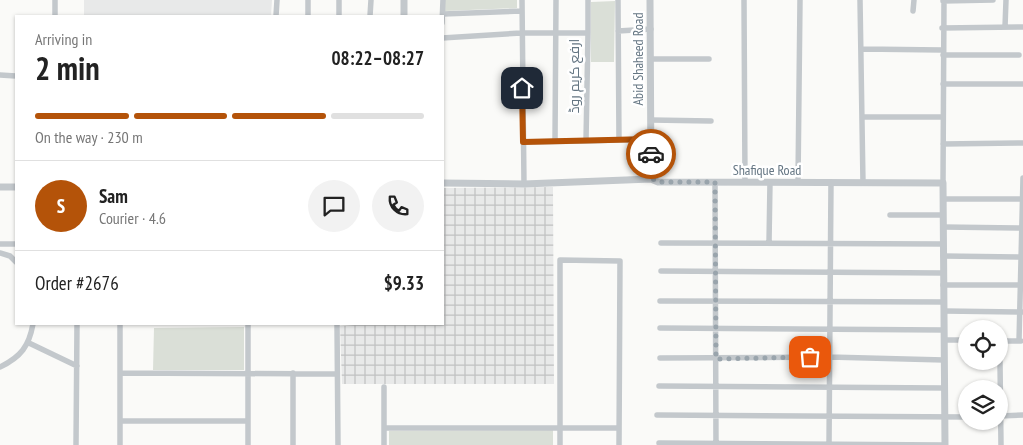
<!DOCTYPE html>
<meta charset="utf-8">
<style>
body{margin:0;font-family:"PT Sans Narrow",Cairo,sans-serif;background:#f2f2f2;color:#222;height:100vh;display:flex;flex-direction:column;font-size:19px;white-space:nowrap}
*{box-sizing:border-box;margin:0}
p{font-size:16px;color:#767676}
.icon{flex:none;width:28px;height:28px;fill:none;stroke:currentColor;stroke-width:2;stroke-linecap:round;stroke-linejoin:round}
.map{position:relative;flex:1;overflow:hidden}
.panel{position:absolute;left:15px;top:15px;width:429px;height:310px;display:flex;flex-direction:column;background:#fff;border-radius:0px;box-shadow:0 1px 4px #0004}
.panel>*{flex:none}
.controls{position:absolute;left:958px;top:320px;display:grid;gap:10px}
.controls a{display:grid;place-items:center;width:50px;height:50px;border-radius:50%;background:#fff;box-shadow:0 1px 4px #0004;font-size:25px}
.pin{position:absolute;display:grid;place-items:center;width:42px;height:42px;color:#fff;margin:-21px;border-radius:10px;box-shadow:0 2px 8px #0006}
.courier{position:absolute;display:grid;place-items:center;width:50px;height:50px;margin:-25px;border:4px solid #b45309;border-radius:50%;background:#fff;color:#222;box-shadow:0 1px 6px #0007}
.summary em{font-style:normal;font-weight:800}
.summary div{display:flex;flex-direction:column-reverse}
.summary{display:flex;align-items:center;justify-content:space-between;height:85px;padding:0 20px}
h1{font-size:32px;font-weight:800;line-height:38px}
.bar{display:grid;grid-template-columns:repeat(4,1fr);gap:8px 5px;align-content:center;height:60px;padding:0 20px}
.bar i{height:6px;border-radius:4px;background:#e0e0e0}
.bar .on{background:#b45309}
.bar p{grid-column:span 4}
.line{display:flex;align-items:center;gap:12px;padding:0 20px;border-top:1px solid #e0e0e0}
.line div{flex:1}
.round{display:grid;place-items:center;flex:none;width:52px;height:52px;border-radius:26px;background:#f2f2f2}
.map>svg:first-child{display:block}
.built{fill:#e8e9e9}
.industrial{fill:url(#industrial-grid)}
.park{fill:#dadfd7}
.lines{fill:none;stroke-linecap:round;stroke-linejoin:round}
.minor{stroke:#c3c8cc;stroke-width:5.5}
.tertiary{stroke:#c3c8cc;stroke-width:7}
.done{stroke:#99a4ac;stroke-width:5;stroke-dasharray:0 9}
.route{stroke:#b45309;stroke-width:6}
.labels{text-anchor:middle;stroke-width:5;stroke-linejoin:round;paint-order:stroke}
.street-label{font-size:14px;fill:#657683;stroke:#fff}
</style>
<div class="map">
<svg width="1023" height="445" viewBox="0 0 1023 445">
<defs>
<pattern id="industrial-grid" width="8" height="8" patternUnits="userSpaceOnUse" patternTransform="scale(1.25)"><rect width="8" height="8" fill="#e8e9e9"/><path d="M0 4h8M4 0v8" fill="none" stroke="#c0c1c2"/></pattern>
</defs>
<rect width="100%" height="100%" fill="#fafaf8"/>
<path class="built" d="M84,0h188l-1,16h-187z"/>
<path class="industrial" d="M553,187l1,197h-212l-2,-58 28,-2h74l1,-136z"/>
<path class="park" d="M445,0h72v8l-72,3z
M615,1l-1,61h-23v-60z
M244,327v43h-91l1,-42z
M553,430v15h-164v-14z"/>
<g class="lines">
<path class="minor" d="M522,0l2,184
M618,0l1,140
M744,0l1,182
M860,0l3,183
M943,1l50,-1
M913,11l1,-11
M443,14l78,-3
M55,16v-16
M276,16l1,-16
M308,16v-16
M339,16v-16
M370,16l1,-16
M442,23l1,-23
M1005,27l1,-27
M942,28l81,-1
M618,31l33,-2
M588,33v-33
M442,38l79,-5h67l-2,108 -63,1
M861,49l81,1
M943,55h76
M651,59h58
M0,75l16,1
M943,84h80
M862,117h80
M651,120l60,1
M555,141l1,-141
M586,141l65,-2
M943,144l80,-1
M715,182l1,263
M798,182l2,-182
M943,183l1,-183
M943,199h80
M890,215h53
M943,227l80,1
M661,243l282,1
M769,243l1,-61
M0,244h16
M0,253l10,3 6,6
M943,256l80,1
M661,271l282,2
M943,285h80
M660,301l284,1
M944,311l79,1
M120,324v121
M337,324l1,121
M660,328l284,2
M944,340h22
M999,341h22
M1019,341l4,-163
M29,343l48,23
M660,358l169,-1 115,3
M1000,362l1,83
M0,367c21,-10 29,-21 33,-43
M120,373l216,1
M659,386l285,2
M657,415l309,2
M999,416l24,-1
M120,421h128
M384,428h235
M659,443l286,2
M76,445l1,-121
M248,445v-121
M293,445v-72
M384,445v-58
M560,445v-185l60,1 -1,184
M829,445l2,-263"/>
<path class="tertiary" d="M650,0l1,179
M404,16v-16
M442,183l82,1 127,-5 7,3 285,1 2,262
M0,187h16"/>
</g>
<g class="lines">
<path class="done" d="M651,154v24l7,4h57l1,177 94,-2"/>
<path class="route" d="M522,88l1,54 128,-3v15"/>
</g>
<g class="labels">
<g class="street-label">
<text transform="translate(638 59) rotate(-90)" y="5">Abid Shaheed Road</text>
<text transform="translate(574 76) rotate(-90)" y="5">ارفع کریم روڈ</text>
<text x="767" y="175">Shafique Road</text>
</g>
</g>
</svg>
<div class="controls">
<a><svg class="icon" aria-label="locate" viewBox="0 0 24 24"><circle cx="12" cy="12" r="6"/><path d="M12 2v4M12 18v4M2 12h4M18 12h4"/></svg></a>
<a><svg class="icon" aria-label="layers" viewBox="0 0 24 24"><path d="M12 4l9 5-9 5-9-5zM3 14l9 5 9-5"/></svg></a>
</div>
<div class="pin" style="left:810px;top:357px;background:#ea580c"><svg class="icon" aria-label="bag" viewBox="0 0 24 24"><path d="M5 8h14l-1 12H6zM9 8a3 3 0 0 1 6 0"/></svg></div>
<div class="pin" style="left:522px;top:88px;background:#1f2937"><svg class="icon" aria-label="home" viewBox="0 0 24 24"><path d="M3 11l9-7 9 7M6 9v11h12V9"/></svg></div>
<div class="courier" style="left:651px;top:154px"><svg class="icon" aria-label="car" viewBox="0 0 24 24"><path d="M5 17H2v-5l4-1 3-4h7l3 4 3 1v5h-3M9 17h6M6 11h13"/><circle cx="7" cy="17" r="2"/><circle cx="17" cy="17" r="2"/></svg></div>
<section class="panel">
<div class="summary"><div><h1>2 min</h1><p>Arriving in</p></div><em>08:22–08:27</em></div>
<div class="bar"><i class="on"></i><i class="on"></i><i class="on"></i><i></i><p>On the way · 230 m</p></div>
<div class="line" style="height:90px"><b class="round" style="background:#b45309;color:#fff">S</b><div><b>Sam</b><p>Courier · 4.6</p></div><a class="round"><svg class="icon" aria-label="chat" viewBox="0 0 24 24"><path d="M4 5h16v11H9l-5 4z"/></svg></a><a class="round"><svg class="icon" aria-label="phone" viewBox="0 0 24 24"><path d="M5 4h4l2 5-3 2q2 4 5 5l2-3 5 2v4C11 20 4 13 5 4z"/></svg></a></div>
<div class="line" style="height:65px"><div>Order #2676</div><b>$9.33</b></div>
</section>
</div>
